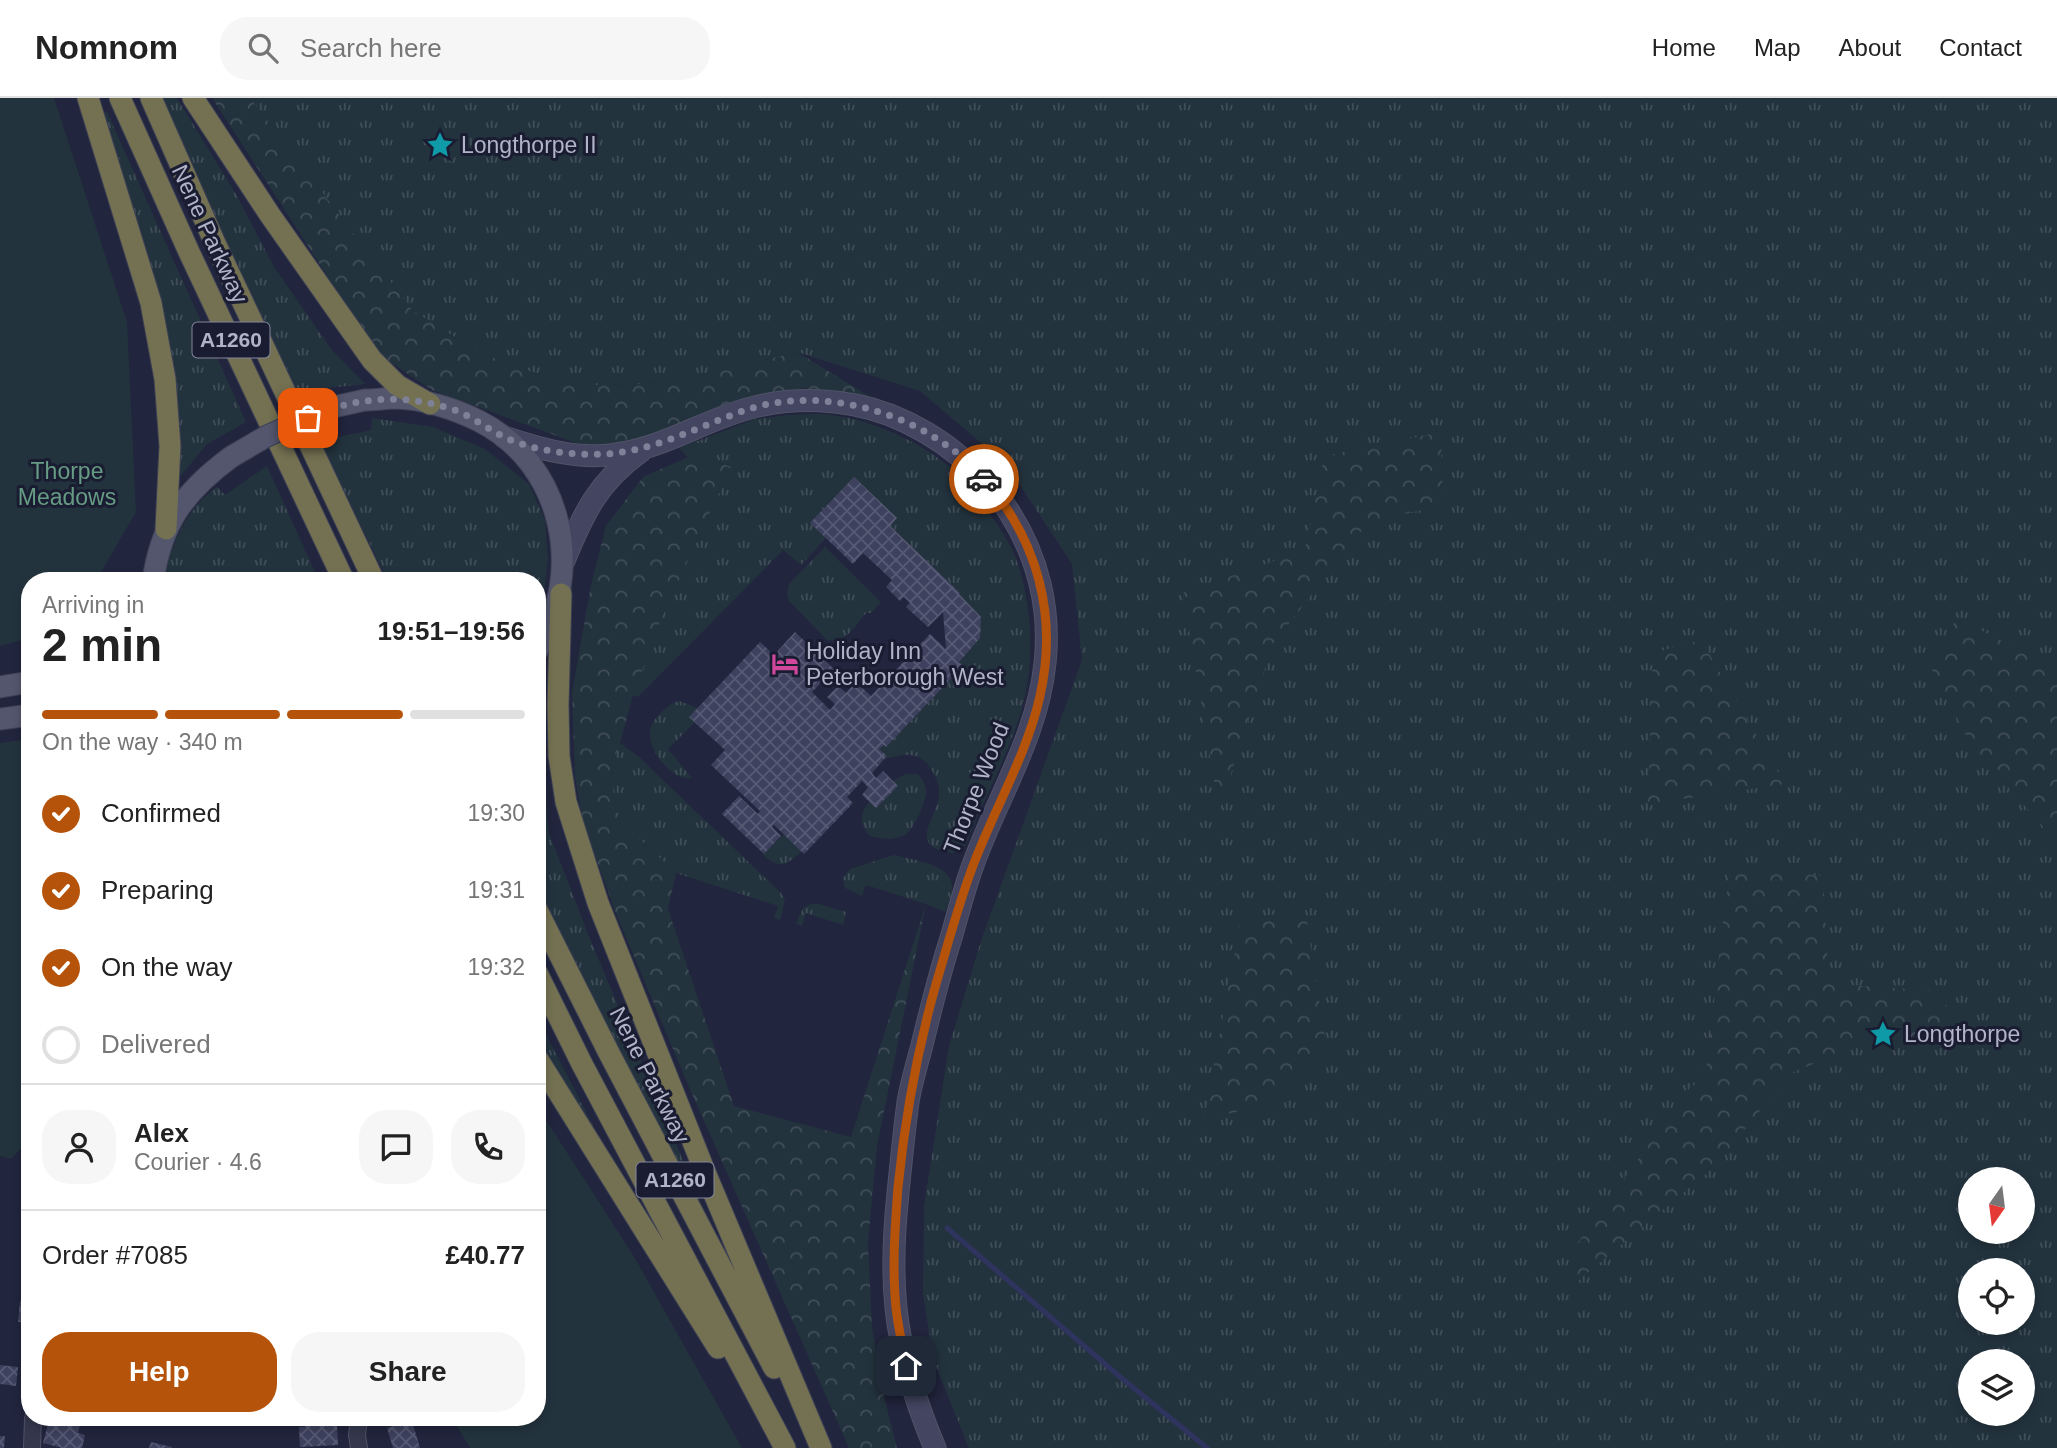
<!DOCTYPE html>
<meta charset="utf-8">
<style>
body{margin:0;font-family:Helvetica,sans-serif;background:#f6f6f6;color:#222;height:100vh;display:flex;flex-direction:column;font-size:26px;white-space:nowrap}
*{box-sizing:border-box;margin:0}
p{font-size:23px;color:#767676}
.icon{flex:none;width:38px;height:38px;fill:none;stroke:currentColor;stroke-width:2;stroke-linecap:round;stroke-linejoin:round}
.map{position:relative;flex:1;overflow:hidden}
.details{position:absolute;left:21px;top:474px;width:525px;height:854px;display:flex;flex-direction:column;background:#fff;border-radius:28px;box-shadow:0 4px 10px #0003}
.details>*{flex:none}
.needle{width:46px;rotate:194deg}
.tools{position:absolute;left:1958px;top:1069px;display:grid;gap:14px}
.tools a{display:grid;place-items:center;width:77px;height:77px;border-radius:50%;background:#fff;box-shadow:0 4px 10px #0003;font-size:35px}
.pin{position:absolute;display:grid;place-items:center;width:60px;height:60px;color:#fff;margin:-30px;border-radius:14px;box-shadow:0 4px 10px #0006}
.courier{position:absolute;display:grid;place-items:center;width:70px;height:70px;margin:-35px;border:5px solid #b45309;border-radius:50%;background:#fff;color:#222;box-shadow:0 2px 9px #0007}
.head em{font-style:normal;font-weight:700}
.head div{display:flex;flex-direction:column-reverse}
.head{display:flex;align-items:center;justify-content:space-between;height:119px;padding:0 21px}
h1{font-size:46px;font-weight:700;line-height:52px}
.bar{display:grid;grid-template-columns:repeat(4,1fr);gap:10px 7px;align-content:center;height:84px;padding:0 21px}
.bar i{height:9px;border-radius:5px;background:#e0e0e0}
.bar .on{background:#b45309}
.bar p{grid-column:span 4}
.line{display:flex;align-items:center;gap:18px;padding:0 21px;border-top:2px solid #e0e0e0}
.line div{flex:1}
.round{display:grid;place-items:center;flex:none;width:74px;height:74px;border-radius:28px;background:#f6f6f6}
ol{padding:0 21px;list-style:none}
li{display:flex;align-items:center;gap:21px;height:77px}
li p{margin-inline-start:auto}
li .icon{padding:7px;border-radius:50%;background:#b45309;color:#fff;stroke-width:4}
li:last-child{color:#767676}
li i{width:38px;height:38px;border:4px solid #e0e0e0;border-radius:50%}
.button{display:flex;gap:14px;margin-top:auto;padding:14px 21px}
.button a{flex:1;height:80px;border-radius:28px;background:#b45309;color:#fff;font-size:28px;font-weight:700;line-height:80px;text-align:center}
.button a+a{background:#f6f6f6;color:#222}
header{display:flex;align-items:center;gap:42px;box-sizing:border-box;height:98px;padding:0 35px;background:#fff;border-bottom:2px solid #e0e0e0}
header strong{font-size:33px}
nav{display:flex;gap:38px;margin-inline-start:auto;font-size:24px}
.search{width:490px;height:63px;background:#f6f6f6;display:flex;align-items:center;gap:18px;box-sizing:border-box;padding:0 24px;border-radius:28px;color:#767676;font-size:26px}
.map>svg:first-child{display:block}
.grass{fill:url(#grass-tufts);fill-rule:evenodd}
.forest{fill:url(#forest-crowns)}
.green{fill:#23333e}
.lines{fill:none;stroke-linecap:round;stroke-linejoin:round}
.stream{stroke:#2f345f;stroke-width:5}
.building{fill:url(#building-cross-hatch)}
.street-casing{stroke:#505368;stroke-width:18}
.secondary-casing{stroke:#505368;stroke-width:23}
.primary-casing{stroke:#3e4156;stroke-width:23}
.highway-casing{stroke:#3d4055;stroke-width:23}
.street{stroke:#35384d;stroke-width:16}
.secondary{stroke:#434561;stroke-width:21}
.primary{stroke:#53566d;stroke-width:21}
.highway{stroke:#747152;stroke-width:21}
.primary-bridge-casing{stroke:#3e4156;stroke-width:23;stroke-linecap:butt}
.primary-bridge{stroke:#53566d;stroke-width:21}
.done{stroke:#7f8198;stroke-width:7;stroke-dasharray:0 12.6}
.route{stroke:#b45309;stroke-width:9}
.labels{text-anchor:middle;stroke-width:6;stroke-linejoin:round;paint-order:stroke}
.shield{fill:#1a1d32;stroke:#84869c;stroke-width:2}
.shield-label{font-size:21px;font-weight:bold;fill:#b1b3c9}
.poi-label{font-size:23px;fill:#b1b3c9;stroke:#1a1d32;text-anchor:start}
.street-label{font-size:23px;fill:#b1b3c9;stroke:#1a1d32}
.park-label{font-size:23px;fill:#669c83;stroke:#1a1d32}
</style>
<header>
<strong>Nomnom</strong>
<div class="search"><svg class="icon" aria-label="search" viewBox="0 0 24 24"><circle cx="10" cy="10" r="6"/><path d="M15 15l6 6"/></svg>Search here</div>
<nav><a>Home</a><a>Map</a><a>About</a><a>Contact</a></nav>
</header>
<div class="map">
<svg width="2057" height="1350" viewBox="0 0 2057 1350">
<defs>
<pattern id="grass-tufts" width="24" height="20" patternUnits="userSpaceOnUse" patternTransform="scale(1.75)"><rect width="24" height="20" fill="#23333e"/><path d="M3 7l-1-3M5 7V3M7 7l1-3M15 17l-1-3M17 17v-4M19 17l1-3" fill="none" stroke="#414e59"/></pattern>
<pattern id="forest-crowns" width="20" height="18" patternUnits="userSpaceOnUse" patternTransform="scale(1.75)"><rect width="20" height="18" fill="#23333e"/><path d="M2 6a3 3 0 1 1 6 0M12 15a3 3 0 1 1 6 0" fill="none" stroke="#414e59"/></pattern>
<pattern id="building-cross-hatch" width="8" height="8" patternUnits="userSpaceOnUse" patternTransform="scale(1.75)"><rect width="8" height="8" fill="#3d415e"/><path d="M0 0l8 8M0 8l8-8" fill="none" stroke="#575a74"/></pattern>
</defs>
<rect width="100%" height="100%" fill="#21253d"/>
<path class="grass" d="M159,0h18l60,98 37,71 58,83 33,34 -37,4 -27,12z
M250,0h1807v1350h-1088l-36,-89 -10,-66 1,-87 25,-160 32,-105 101,-281 -10,-96 -66,-100 -86,-73 -123,-39 -123,31 -104,3 -90,-33 -68,-43zM1970,1082h53v52h-53zM1970,1172h53v53h-53zM1970,1264h53v52h-53z
M107,14l139,310 -39,22 -29,35 -6,-111 -74,-252z
M788,317c14,0 29,-2 43,0 44,5 101,32 132,64 9,9 15,20 23,30 11,15 24,32 30,50 15,40 18,90 10,132 -11,54 -41,102 -60,154l-13,8c-10,-2 -23,-3 -26,-15 -1,-6 1,-11 3,-16 11,-25 14,-33 -1,-56 -11,-16 -29,-11 -45,-7l3,-3 -8,-7 5,-4 2,2 77,-81 -4,-4 1,-69 -70,-67 -64,12 -25,27 -18,-15 -145,147 -5,-2 29,-78 69,-150 -20,-8 -23,-2 -9,-9 76,-29z
M372,320l61,9 52,22 44,35 16,36 3,40 -5,39 -6,16v-34h-149l-68,-140 51,-11z
M267,368l52,115h-158c12,-36 24,-72 56,-94l8,8z
M825,449l56,55 -10,11h-5c-11,13 -20,31 -39,27l-38,-39 -2,-7 2,-10z
M679,603l19,7 -3,14 -27,27 24,29c-20,3 -43,-26 -42,-45 0,-9 5,-14 11,-20 6,-6 10,-10 18,-12z
M537,628l12,107 41,106 118,281 -8,-1 -163,-324z
M620,645l19,14 142,136 4,7 -5,20 -6,-2 4,-12 -102,-33 -42,-39 -20,-27 -2,-43z
M906,676h12c4,5 9,12 8,20 -1,9 -11,33 -19,39 -10,8 -25,6 -37,3 -5,-6 -9,-12 -8,-20 2,-15 31,-37 44,-42z
M784,736l18,17c-15,14 -22,19 -39,4z
M894,757c18,5 55,8 58,30 1,9 -4,19 -7,27l-19,-8 -60,-19 -4,11 -17,-8 -2,-10 7,-9z
M812,806h7l27,8 -3,13 -37,-12 -4,13 -6,-2 7,-16z
M537,919l66,128 -66,-96z"/>
<path class="forest" d="M212,0h38l162,212 68,43 91,33 103,-3 123,-31 80,49 -72,-13 -76,21 -113,39 -40,-5 -144,-53 -54,-36z
M1441,334l2,74 -74,15 -96,123 -54,167 -36,-218 122,-43 19,-94z
M688,359l23,2 20,8 -69,150 -29,78 -13,48 -8,22 2,42 20,27 42,39 -8,36 66,197 117,31 75,-233 -49,242 -9,96 4,85 13,74 12,47h-48l-160,-361 -72,-171 -34,-94 -8,-45 -3,-84 19,-108 15,-59 37,-49z
M1957,520l100,51v167l-3,3 -83,-94 -42,-81z
M1701,542l84,144 -137,20 5,-151z
M1731,767l92,11 6,108 109,7 32,57 -91,-11 -88,36 -78,95 -140,117 1,-37 133,-184 17,-152z
M1305,812l21,133 -53,61 -69,15 37,-200z"/>
<path class="green" d="M0,0h54l73,224 9,190 -40,69h-66v57l-30,8z
M30,641v400l-19,20 -11,-3v-413z
M537,1008l96,149 109,193h-272l-18,-30h85z"/>
<g class="lines">
<path class="stream" d="M947,1130l172,148 88,72"/>
</g>
<path class="building" d="M854,379l43,41 -7,8 70,67 -1,1 22,23 -1,21 -21,24 4,4 -77,81 -2,-2 -5,4 8,7 -15,17 4,5 7,-7 15,15 -22,22 -14,-13 6,-8 -6,-6 -15,16 6,6 -49,51 -30,-29 -2,2 9,9 -17,18 -42,-40 17,-18 19,18 2,-3 -49,-46 14,-15 -36,-33 71,-75 14,13 21,-23 39,37 -22,23 18,18 5,-6 -8,-7 11,-11 8,7 10,-11 15,14 59,-62 16,15 -3,-37 -15,15 -22,-20 4,-4 -6,-6 -4,4 -14,-14 6,-7 -29,-27 -10,11 -43,-41z
M20,1203l10,1v21l-12,-1z
M0,1267l18,2 -2,19 -16,-2z
M57,1320h25l-4,15 7,2 -3,13h-20l-19,-5 5,-19 7,2z
M232,1320h38l-2,6 -16,-5 -2,7 -19,-5z
M305,1320h24l1,8 7,-1 1,20 -38,2 -1,-20h6z
M412,1323l8,27h-27l-6,-20z
M0,1338h5l-1,12h-4z
M151,1344l21,5v1h-23z"/>
<g class="lines">
<defs>
<path id="street" d="M32,1350l1,-30
M359,1350l-2,-13 2,-17"/>
<path id="secondary" d="M504,339c36,12 74,23 112,17 47,-6 87,-33 131,-45 45,-13 99,-11 143,6 101,40 167,139 155,248 -7,72 -48,135 -72,202 -9,24 -15,49 -22,73 -12,37 -21,74 -30,111 -5,18 -10,35 -13,53 -4,30 -7,61 -10,91 -4,38 -6,77 -2,115 5,49 20,95 39,140
M564,463c19,-47 34,-79 76,-109"/>
<path id="primary" d="M365,302c11,0 22,-2 32,-2 27,1 58,11 82,23 85,43 106,151 58,230
M153,483c8,-58 32,-90 78,-124
M0,589l30,-5
M0,621l30,-4"/>
<path id="highway" d="M88,0l63,205 14,76 5,67 -4,83
M120,0l69,154 155,329
M151,0l63,143 160,340
M193,0l77,117 102,145 25,25 33,19
M561,496l-3,111 1,51 7,46 32,101 109,274 114,271
M537,812l72,143 165,315
M537,875l45,91 203,384
M537,960l181,290"/>
</defs>
<use href="#street" class="street-casing"/>
<use href="#secondary" class="secondary-casing"/>
<use href="#primary" class="primary-casing"/>
<use href="#highway" class="highway-casing"/>
<use href="#street" class="street"/>
<use href="#secondary" class="secondary"/>
<use href="#primary" class="primary"/>
<use href="#highway" class="highway"/>
<defs>
<path id="primary-bridge" d="M231,359l34,-20 64,-29 36,-8"/>
</defs>
<use href="#primary-bridge" class="primary-bridge-casing"/>
<use href="#primary-bridge" class="primary-bridge"/>
</g>
<g class="lines">
<path class="done" d="M308,320c47,-22 100,-25 149,-7 17,7 31,18 47,26 23,11 51,16 77,17 62,4 105,-23 162,-43 81,-29 186,4 241,68"/>
<path class="route" d="M906,1268c-3,-19 -8,-39 -10,-58 -4,-40 -1,-81 2,-121 7,-69 19,-136 38,-203 12,-40 23,-82 38,-121 21,-55 53,-109 66,-167 18,-80 -2,-156 -56,-217"/>
</g>
<defs>
<symbol id="sight-bare" viewBox="-9 -9 18 18"><path d="M0-6L1.8-2.2L6-1.7L2.9 1.2L3.7 5.4L0 3.3L-3.7 5.4L-2.9 1.2L-6-1.7L-1.8-2.2Z" fill="#0f9aa8" stroke="#1a1d32" stroke-width="2.5" paint-order="stroke"/></symbol>
<symbol id="hotel-bare" viewBox="-9 -9 18 18"><path d="M-6-4.5h1.5V1H6V5H4.5V3h-9V5H-6ZM-4 0a1.8 1.8 0 1 1 3.6 0ZM.5 0V-2.5h3Q6-2.5 6 0Z" fill="#d1479c" stroke="#1a1d32" stroke-width="2.5" paint-order="stroke"/></symbol>
</defs>
<g fill-rule="evenodd">
<use href="#sight-bare" x="421" y="28" width="38" height="38"/>
<use href="#hotel-bare" x="766" y="547" width="38" height="38"/>
<use href="#sight-bare" x="1864" y="917" width="38" height="38"/>
</g>
<g class="labels">
<g class="shield">
<rect x="192.5" y="224.5" width="77" height="35" rx="5"/>
<rect x="636.5" y="1064.5" width="77" height="35" rx="5"/>
</g>
<g class="shield-label">
<text x="231" y="249">A1260</text>
<text x="675" y="1089">A1260</text>
</g>
<g class="poi-label">
<text x="461" y="55">Longthorpe II</text>
<text x="806" y="561">Holiday Inn<tspan x="806" dy="26">Peterborough West</tspan></text>
<text x="1904" y="944">Longthorpe</text>
</g>
<g class="street-label">
<text transform="translate(210 136) rotate(65)" y="8">Nene Parkway</text>
<text transform="translate(976 690) rotate(-68)" y="8">Thorpe Wood</text>
<text transform="translate(650 977) rotate(63)" y="8">Nene Parkway</text>
</g>
<g class="park-label">
<text x="67" y="381">Thorpe<tspan x="67" dy="26">Meadows</tspan></text>
</g>
</g>
</svg>
<div class="tools">
<a><svg class="needle" viewBox="-14 -14 28 28"><path d="M0-13l5 13h-10z" fill="#e53935"/><path d="M0 13l5-13h-10z" fill="#767676"/></svg></a>
<a><svg class="icon" aria-label="locate" viewBox="0 0 24 24"><circle cx="12" cy="12" r="6"/><path d="M12 2v4M12 18v4M2 12h4M18 12h4"/></svg></a>
<a><svg class="icon" aria-label="layers" viewBox="0 0 24 24"><path d="M12 4l9 5-9 5-9-5zM3 14l9 5 9-5"/></svg></a>
</div>
<div class="pin" style="left:308px;top:320px;background:#ea580c"><svg class="icon" aria-label="bag" viewBox="0 0 24 24"><path d="M5 8h14l-1 12H6zM9 8a3 3 0 0 1 6 0"/></svg></div>
<div class="pin" style="left:906px;top:1268px;background:#1f2937"><svg class="icon" aria-label="home" viewBox="0 0 24 24"><path d="M3 11l9-7 9 7M6 9v11h12V9"/></svg></div>
<div class="courier" style="left:984px;top:381px"><svg class="icon" aria-label="car" viewBox="0 0 24 24"><path d="M5 17H2v-5l4-1 3-4h7l3 4 3 1v5h-3M9 17h6M6 11h13"/><circle cx="7" cy="17" r="2"/><circle cx="17" cy="17" r="2"/></svg></div>
<section class="details">
<div class="head"><div><h1>2 min</h1><p>Arriving in</p></div><em>19:51–19:56</em></div>
<div class="bar"><i class="on"></i><i class="on"></i><i class="on"></i><i></i><p>On the way · 340 m</p></div>
<ol>
<li><svg class="icon" aria-label="check" viewBox="0 0 24 24"><path d="M5 12l5 5 9-10"/></svg>Confirmed<p>19:30</p></li>
<li><svg class="icon" aria-label="check" viewBox="0 0 24 24"><path d="M5 12l5 5 9-10"/></svg>Preparing<p>19:31</p></li>
<li><svg class="icon" aria-label="check" viewBox="0 0 24 24"><path d="M5 12l5 5 9-10"/></svg>On the way<p>19:32</p></li>
<li><i></i>Delivered</li>
</ol>
<div class="line" style="height:126px"><a class="round"><svg class="icon" aria-label="person" viewBox="0 0 24 24"><circle cx="12" cy="8" r="4"/><path d="M4 21q1-7 8-7t8 7"/></svg></a><div><b>Alex</b><p>Courier · 4.6</p></div><a class="round"><svg class="icon" aria-label="chat" viewBox="0 0 24 24"><path d="M4 5h16v11H9l-5 4z"/></svg></a><a class="round"><svg class="icon" aria-label="phone" viewBox="0 0 24 24"><path d="M5 4h4l2 5-3 2q2 4 5 5l2-3 5 2v4C11 20 4 13 5 4z"/></svg></a></div>
<div class="line" style="height:91px"><div>Order #7085</div><b>£40.77</b></div>
<div class="button"><a>Help</a><a>Share</a></div>
</section>
</div>
